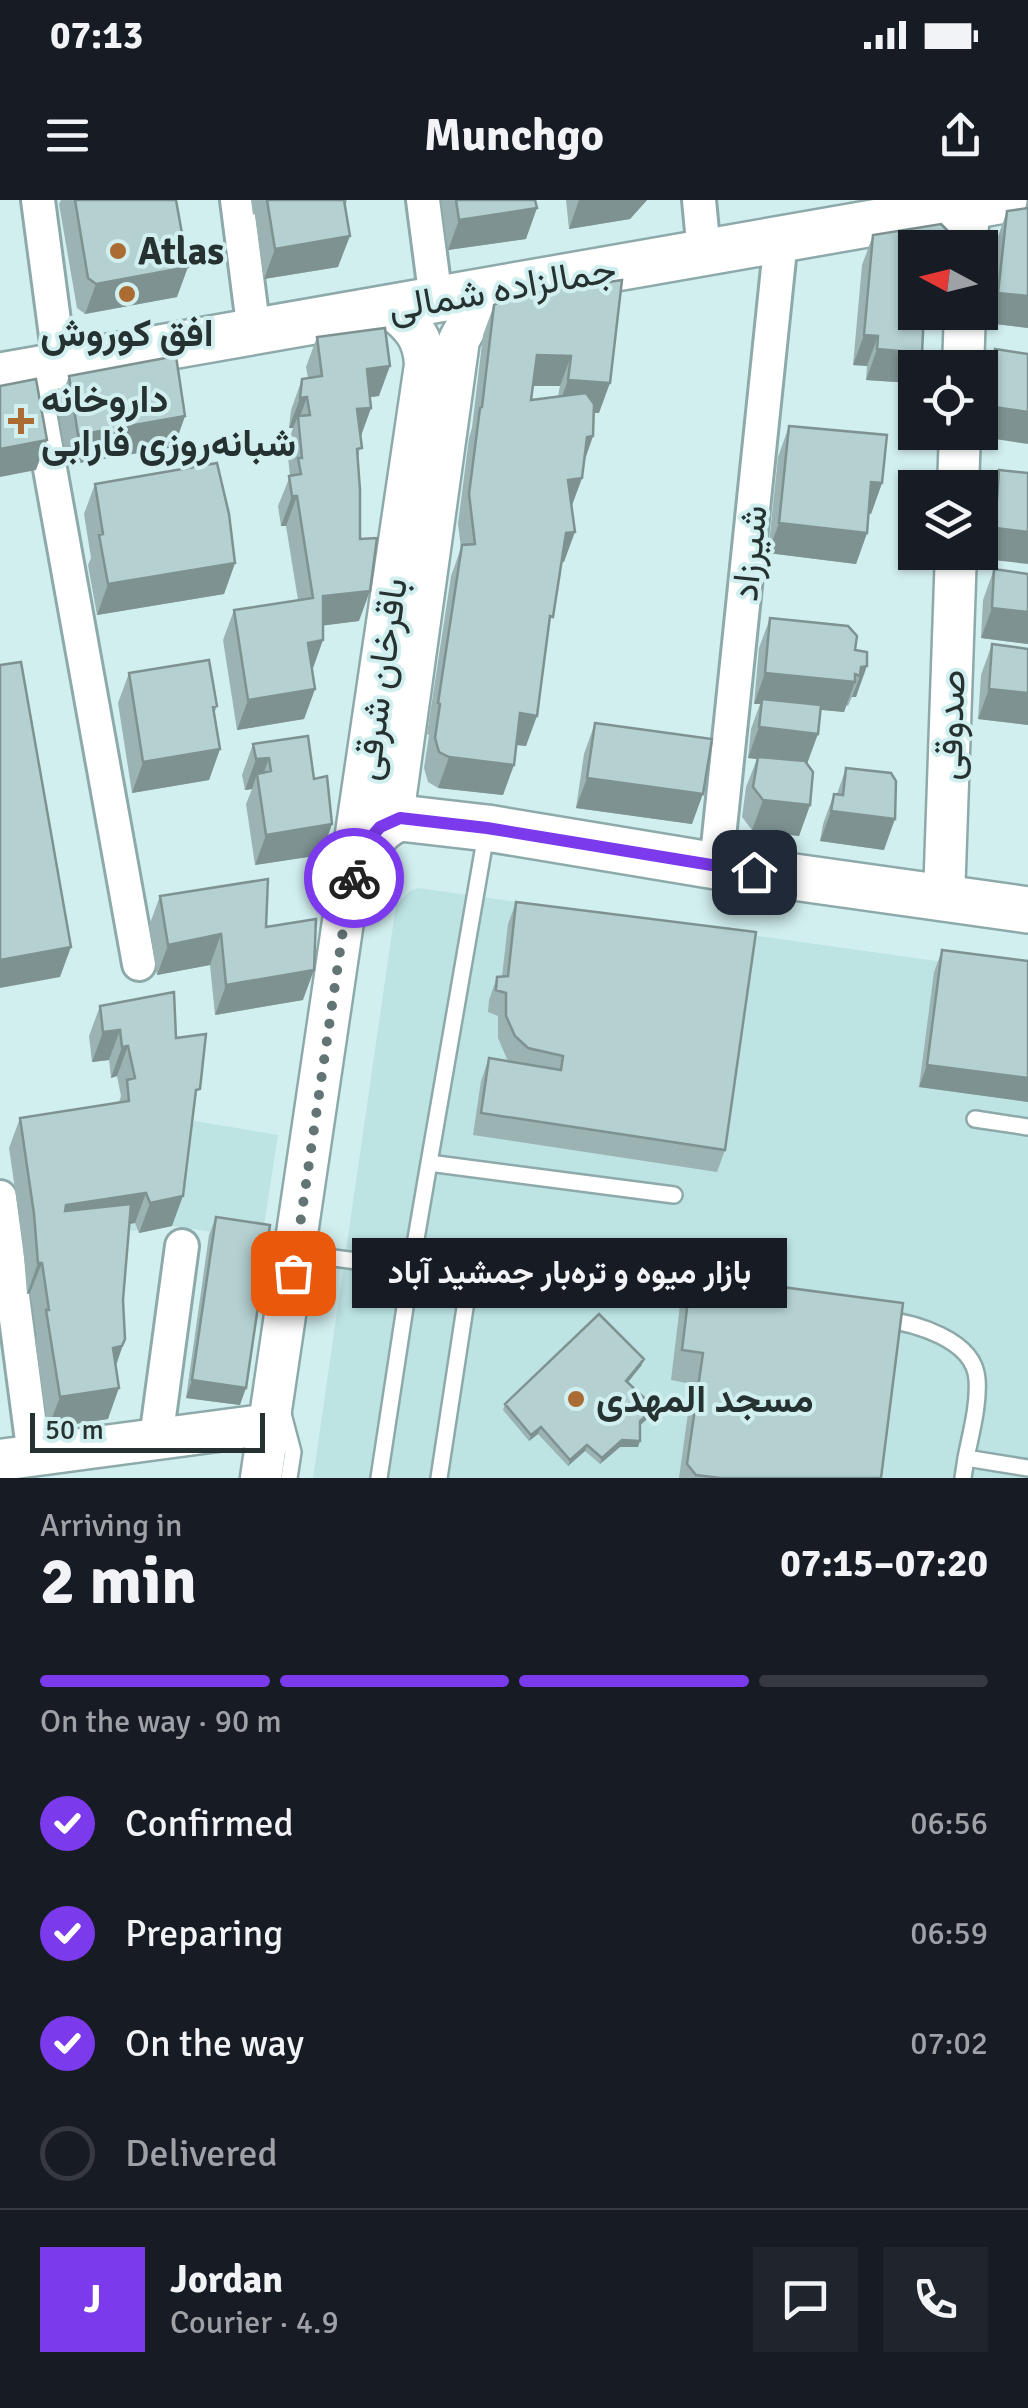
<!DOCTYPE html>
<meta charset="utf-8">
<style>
body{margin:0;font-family:Signika,Vazirmatn,sans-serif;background:#20242c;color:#f1f3f6;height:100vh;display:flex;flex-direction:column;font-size:38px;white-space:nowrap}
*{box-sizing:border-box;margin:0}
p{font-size:32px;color:#9ea1a6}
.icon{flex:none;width:55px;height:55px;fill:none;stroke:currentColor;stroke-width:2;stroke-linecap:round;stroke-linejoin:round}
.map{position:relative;height:1278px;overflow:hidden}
.panel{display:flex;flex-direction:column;background:#171b24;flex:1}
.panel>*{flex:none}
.needle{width:65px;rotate:277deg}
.buttons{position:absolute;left:898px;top:30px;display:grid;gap:20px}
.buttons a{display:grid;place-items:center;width:100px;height:100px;border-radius:0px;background:#171b24;box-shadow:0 2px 8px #0004;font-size:50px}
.scale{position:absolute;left:30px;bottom:25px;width:235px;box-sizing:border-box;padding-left:10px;border:5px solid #263131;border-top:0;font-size:28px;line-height:35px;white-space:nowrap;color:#263131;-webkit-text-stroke:8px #d2efef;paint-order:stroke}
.pin{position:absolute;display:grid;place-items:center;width:85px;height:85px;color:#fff;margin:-42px;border-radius:20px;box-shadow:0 5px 15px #0006}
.courier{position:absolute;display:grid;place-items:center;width:100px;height:100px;margin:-50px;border:8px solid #7c3aed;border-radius:50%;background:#fff;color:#222;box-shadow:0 2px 12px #0007}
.bubble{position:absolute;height:70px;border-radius:0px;background:#171b24;box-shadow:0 2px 8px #0004;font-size:32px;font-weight:700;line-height:70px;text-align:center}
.summary em{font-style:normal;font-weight:700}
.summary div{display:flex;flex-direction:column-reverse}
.summary{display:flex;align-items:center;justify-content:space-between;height:170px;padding:0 40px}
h1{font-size:65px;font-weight:700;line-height:75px}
.bar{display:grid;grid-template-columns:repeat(4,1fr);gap:15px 10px;align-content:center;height:120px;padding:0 40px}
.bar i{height:12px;border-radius:8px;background:#363941}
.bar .on{background:#7c3aed}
.bar p{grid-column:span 4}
.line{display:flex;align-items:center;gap:25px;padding:0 40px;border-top:2px solid #363941}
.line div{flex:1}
.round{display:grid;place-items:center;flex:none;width:105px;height:105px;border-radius:0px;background:#20242c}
ol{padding:0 40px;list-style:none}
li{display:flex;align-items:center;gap:30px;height:110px}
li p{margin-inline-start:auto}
li .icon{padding:10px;border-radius:50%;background:#7c3aed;color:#fff;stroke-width:4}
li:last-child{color:#9ea1a6}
li i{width:55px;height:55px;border:5px solid #363941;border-radius:50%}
.status{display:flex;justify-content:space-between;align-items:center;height:70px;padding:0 50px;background:#171b24;direction:ltr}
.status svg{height:28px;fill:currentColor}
header{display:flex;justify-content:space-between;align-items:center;height:130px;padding:0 40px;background:#171b24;font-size:45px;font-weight:700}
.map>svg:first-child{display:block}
.built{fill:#bde3e3}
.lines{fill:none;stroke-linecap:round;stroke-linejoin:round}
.service-casing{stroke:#8ea9a9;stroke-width:20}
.minor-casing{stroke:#8ea9a9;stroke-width:38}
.tertiary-casing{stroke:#8ea9a9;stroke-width:45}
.secondary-casing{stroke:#8ea9a9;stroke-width:50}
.service{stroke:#fff;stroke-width:15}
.minor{stroke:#fff;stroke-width:32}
.tertiary{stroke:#fff;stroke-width:40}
.secondary{stroke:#fff;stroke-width:45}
.wall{fill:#9bb3b3;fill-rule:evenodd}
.shaded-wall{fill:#7e9292}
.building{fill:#b4d0d0;stroke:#7e9292;stroke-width:2.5}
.done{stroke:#627474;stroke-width:10;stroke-dasharray:0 18}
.route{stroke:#7c3aed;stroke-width:12}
.poi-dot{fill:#ab6c33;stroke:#d2efef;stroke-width:4}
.labels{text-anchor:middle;stroke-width:8;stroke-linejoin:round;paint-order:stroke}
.poi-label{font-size:38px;font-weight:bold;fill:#263131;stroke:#d2efef;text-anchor:start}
.street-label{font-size:38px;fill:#263131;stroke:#d2efef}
</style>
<div class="status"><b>07:13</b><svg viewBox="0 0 49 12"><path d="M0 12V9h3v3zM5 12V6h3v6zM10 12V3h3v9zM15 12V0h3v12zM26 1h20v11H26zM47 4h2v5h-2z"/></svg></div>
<header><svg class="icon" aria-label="menu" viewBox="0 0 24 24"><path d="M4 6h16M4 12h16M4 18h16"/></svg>Munchgo<svg class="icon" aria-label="share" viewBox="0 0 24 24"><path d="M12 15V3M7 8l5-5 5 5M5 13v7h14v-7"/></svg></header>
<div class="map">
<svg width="1028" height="1278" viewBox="0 0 1028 1278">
<rect width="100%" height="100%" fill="#d2efef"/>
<path class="built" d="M418,688l610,86v504h-715l83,-573 14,-14z
M189,920l89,15 -16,104 -90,-13 -149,18z"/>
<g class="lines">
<defs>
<path id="service" d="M486,634l-57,329 245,32
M975,919l53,8
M318,1056l93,12 18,-105
M470,1075l230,24
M882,1119c32,4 92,20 95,60 2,25 -6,54 -11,79
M283,1214l10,38 -4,26
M379,1278l32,-210 59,7 -31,203
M963,1278l3,-20 62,10"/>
<path id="minor" d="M38,0l22,166
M237,0l17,132
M423,0l13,100
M699,0l5,52
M38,202l101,562
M716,666l65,-627
M0,997l34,259
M156,1239l26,-193"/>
<path id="tertiary" d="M967,48l2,-48
M963,168l2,-56
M958,288l2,-56
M400,618l-4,-6v-18l63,-454 12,-22 23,-28
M944,698l12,-346
M0,1260l270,-36
M261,1278l164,-1113c-1,-28 -13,-40 -34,-57"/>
<path id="secondary" d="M0,176l1004,-176
M349,689c12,-28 19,-60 51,-71l87,10 229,38 312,44"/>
</defs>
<use href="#service" class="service-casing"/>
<use href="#minor" class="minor-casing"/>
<use href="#tertiary" class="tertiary-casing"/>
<use href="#secondary" class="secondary-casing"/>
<use href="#service" class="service"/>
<use href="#minor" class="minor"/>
<use href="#tertiary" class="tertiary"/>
<use href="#secondary" class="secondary"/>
</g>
<path class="wall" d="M61,0h115l1,97 -92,17 -8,-6 -18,-104z
M251,0h96l-2,7 -7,60 -74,12 -9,-65 -2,1z
M441,0h94l-9,39 -78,11z
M566,0h81l-17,19 -61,10z
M1028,8v120l-41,-5 9,-81 11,-31z
M873,35l42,13 7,105 -5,15h-2l-4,15 -45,-3 1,-14 -14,-1 9,-100z
M622,80l-23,133h-5l-1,23 -9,27 -2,15 -11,29 -7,55h-3l-35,184 -10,-1 -13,50 -65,-7 -10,-6 -4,-14 5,-33 -2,-1 24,-158 10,-28 -3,-24 11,-86 3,-10 11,-93 11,-30zM533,186h27l-2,10 -27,4z
M317,137l62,59 -9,1 1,11 -10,28 -3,25 1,160 -36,4 -11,45 3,19 -11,30 -67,11 -14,-90 11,-30 64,-10 -12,-74h-5l-3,-20 12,-30 -3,-29 6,-19h-4l2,-18 11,-31 6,-1 -2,-11z
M995,149l33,5 -46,83 2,-57z
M69,176l116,40 -11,31 -107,18 -9,-59z
M789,226l93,57 -11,31 -2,-1 -2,20 -11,31 -88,-11 10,-96z
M999,270l29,3 -44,86 4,-59z
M95,284l140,79 -11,31 -127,21 -9,-50 3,-7 -7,-44z
M994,369l34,5v70l-47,-6 2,-38z
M770,418l85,32 12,2 -11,45h-4l-4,9 -2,-1 -2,7 -23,-2 -14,54 3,41 -11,31 -47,-6 -10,-13 4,-30 11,-28 -9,-1 3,-29 9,-25h-6l5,-56z
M992,444l36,5v76l-50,-6 3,-44z
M129,473l88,33 -3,8 6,35 -11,31 -77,13 -14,-90z
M595,523l97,101 -116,-16 8,-54z
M253,544l61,35 18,45 -11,31 -66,10 -9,-61 6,-15 -7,1 -3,-15z
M846,568l38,82 -64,-9 3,-17 11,-30h3z
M160,696l106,31 37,73 -88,15 -5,-50 -53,10 -8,-49z
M516,702l209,248 -8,22 -244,-37 8,-54 8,-23 21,4 -3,-3 -9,-21v-22l-10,-4 1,-12 8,-23 5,-1 6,-52z
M942,750l86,11v141l-109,-15 15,-115z
M100,806l76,32 17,71 -21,117 -33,7 -4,-10 -6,1 -6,76 2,39 -9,27 -8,53 -60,9 -13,-87 2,-7 -7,-41 -3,1 -4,-50 -14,-96 11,-30 99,-16 2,-6 -4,-20 -6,2 -2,-18 -17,2 -3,-26z
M216,1017l24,188 -54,-7 23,-163z
M691,1075l190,203h-202l13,-94 -21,-4 9,-75z
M644,1159l-3,7 -13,16 25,32 -13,11 -2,22h-18l-20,17 -15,-13 -17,15 -30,-32 -9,7 -26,-31 2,-6z"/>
<path class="shaded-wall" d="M579,0h68l-17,19 -61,10z
M537,8l-11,31 -78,11 11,-30z
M350,36l-12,31 -74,12 11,-30z
M188,67l-11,30 -92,17 11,-30z
M998,93l30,3v32l-41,-5z
M864,135l14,1 -11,30 -14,-1z
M877,149l45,4 -5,15h-2l-4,15 -45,-3z
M537,155l34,1 -11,30h-34z
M390,166l-11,30 -23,3 11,-30z
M568,180l42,3 -11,30 -42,-3z
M307,197l-9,25v-6l-5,12h-4l11,-30z
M994,207l34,5v32l-46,-7z
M371,208l-11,30 -3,-29z
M185,216l-11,31 -107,18 11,-30z
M593,236l-11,31 5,-30z
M47,240l-11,30 -36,7v-28z
M582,278l-11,30 -3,-28z
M871,282l11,1 -11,31 -11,-1z
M292,296h5l-11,30h-5z
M779,323l88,10 -11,31 -88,-11z
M995,328l33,4v32l-44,-5z
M575,332l-11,30 -9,1 11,-30z
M235,363l-11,31 -127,21 11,-31z
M370,391l-11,30 -47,6 11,-31z
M992,408l36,4v32l-47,-6z
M323,440l-11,31 -4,-28z
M867,466l-11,31h-4l8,-21 1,-9z
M765,473l90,9 -11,30 -82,-8v-5l-2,5h-6z
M315,489l-11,30 -67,11 11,-30z
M989,489l39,4v32l-50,-6z
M520,513l17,3 -11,30 -17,-2z
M759,527l59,7 -11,30 -59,-6z
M220,549l-11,31 -77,13 11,-31z
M449,557l65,8 -11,30 -65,-7z
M269,558l-10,28 -2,-12 -5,15 -7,1 11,-31z
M587,578l116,16 -11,30 -116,-16z
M763,600l47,5 -11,31 -47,-6z
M831,611l64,8 -11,31 -64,-9z
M332,624l-11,31 -66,10 11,-30z
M221,734l-11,31 -53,10 11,-30z
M71,747l-11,30 -60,11v-28z
M314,770l-11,30 -88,15 11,-30z
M120,830l-11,30 -17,2 11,-30z
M128,846l-11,30 -6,2 11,-31z
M927,865l101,13v24l-109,-15z
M146,993l-11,30 -80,12 11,-30z
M183,996l-11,30 -33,7 11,-30z
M38,1063h4l-12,30 -3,1z
M125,1139l-11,31 -1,-22z
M644,1159l-3,7 -17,21 2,-6z
M192,1180l54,8 -6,17 -54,-7z
M119,1188l-11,31 -60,9 12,-31z
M655,1208l-2,6 -15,13 2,-6z
M541,1227l-3,7 -9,7 2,-6z
M622,1240l18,1 -2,6h-18l-20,17 2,-6z
M587,1245l-2,6 -17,15 2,-6z"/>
<path class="building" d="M75,0h101l12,67 -92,17 -8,-6z
M267,0h77l6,36 -75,13z
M456,0h79l2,8 -78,12z
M1028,8v88l-30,-3 9,-82z
M941,24l10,10 -1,14h-35v64h9l-2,41 -45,-4 1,-13 -14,-1 9,-100z
M622,80l-12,103 -42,-3 3,-24 -34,-1 -6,45 55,-7 8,11 -1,32 -6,1 -5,41 -14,2 7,52 -9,1 -13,84 -3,-1 -13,100 -17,-3 -6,52 -65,-8 -10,-5 -4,-14 5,-34 -2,-1 24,-158 13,-1 -6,-50 11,-86 2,-1 12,-102 15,-8z
M385,128l5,38 -23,3 4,39 -14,1 5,39 -5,1 3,41v49l17,-1 -7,53 -47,5v44l-15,3 7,46 -67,11 -14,-90 79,-12 -16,-102h-5l-3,-20 12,-2 -3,-16h4l-4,-42 12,-1 -3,-18 -7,1 2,-19 20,-3 -5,-39z
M995,149l33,5v58l-34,-5z
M176,156l9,60 -107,19 -9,-59z
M36,179l11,61 -47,9v-63z
M789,226l98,9 -5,48 -11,-1 -4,51 -88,-10z
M217,263l12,51 6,49 -127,21 -9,-49 4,-1 -8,-50z
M999,270l29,3v59l-33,-4z
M994,369l34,5v38l-36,-4z
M770,418l78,8 9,10 -2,14 12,2v14l-6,1 -1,9 -5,-2v8l-90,-9z
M992,444l36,5v44l-39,-4z
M209,460l8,46 -4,1 7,42 -77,13 -14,-89z
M21,462l50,285 -71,13v-295z
M762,499l59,6 -3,29 -59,-7z
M595,523l117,16 -9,55 -116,-16z
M308,536l6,43 13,-3 5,48 -66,11 -9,-61 14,-3 -2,-13 -13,1 -3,-15z
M758,557l47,4 8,11 -3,33 -47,-5 -10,-13z
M846,568l45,5 5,8 -1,38 -64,-8 3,-17 9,1z
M268,679l-2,48 50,-8 -2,51 -88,15 -5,-51 -53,11 -8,-49z
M516,702l240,30 -31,218 -244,-37 8,-55 72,12 2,-14 -35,-8 -13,-12 -9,-20v-23l-10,-3 1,-13 11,-1z
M942,750l86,11v117l-101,-13z
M174,792l2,46 30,-4 -6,55 -4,1 -13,106 -33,7 -4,-10 -80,12 -1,6 66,-7 -8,96 2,39 -3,7 -9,2 6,40 -59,9 -14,-87h3l-7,-47h-4l-4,-49 -14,-96 109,-17 -2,-21 8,-2 -7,-32 -6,1 -2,-17 -17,2 -3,-26z
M216,1017l54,8 -24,163 -54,-8z
M691,1075l212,28 -22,175h-161l-24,-3 -9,-11 16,-111 -21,-3z
M599,1114l45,45 -18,22 29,27 -15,13v20l-18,-1 -20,18 -15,-13 -17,15 -29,-33 -10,8 -26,-31z"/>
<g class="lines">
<path class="done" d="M293,1073l56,-384 5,-11"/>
<path class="route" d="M354,678l20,-44 6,-7 20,-9 87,10 267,44"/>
</g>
<g class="poi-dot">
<circle cx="118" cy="51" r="10"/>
<circle cx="127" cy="94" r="10"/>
<path d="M16 206h10v10h10v10h-10v10h-10v-10h-10v-10h10z"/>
<circle cx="576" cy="1199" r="10"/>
</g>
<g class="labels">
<g class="poi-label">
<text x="138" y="64">Atlas</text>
<text x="127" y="146" text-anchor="middle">افق کوروش</text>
<text x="41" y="212">داروخانه<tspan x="41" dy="44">شبانه‌روزی فارابی</tspan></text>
<text x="596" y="1212">مسجد المهدی</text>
</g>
<g class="street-label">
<text transform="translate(502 88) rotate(-10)" y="13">جمالزاده شمالی</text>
<text transform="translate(749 353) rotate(-84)" y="13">شیرزاد</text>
<text transform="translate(380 479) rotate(-82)" y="13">باقرخان شرقی</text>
<text transform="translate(950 525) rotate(-88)" y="13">صدوقی</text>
</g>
</g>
</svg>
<div class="buttons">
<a><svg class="needle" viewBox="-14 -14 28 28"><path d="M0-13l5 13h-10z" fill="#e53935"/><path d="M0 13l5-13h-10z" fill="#9ea1a6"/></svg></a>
<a><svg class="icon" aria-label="locate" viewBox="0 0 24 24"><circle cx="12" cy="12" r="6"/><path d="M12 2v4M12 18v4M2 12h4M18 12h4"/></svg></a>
<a><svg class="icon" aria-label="layers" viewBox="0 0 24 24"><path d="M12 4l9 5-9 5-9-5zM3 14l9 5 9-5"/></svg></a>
</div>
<div class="scale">50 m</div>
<div class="pin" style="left:293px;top:1073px;background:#ea580c"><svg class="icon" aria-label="bag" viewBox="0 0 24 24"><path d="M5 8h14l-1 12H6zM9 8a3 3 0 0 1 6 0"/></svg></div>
<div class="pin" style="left:754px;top:672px;background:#1f2937"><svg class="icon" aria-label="home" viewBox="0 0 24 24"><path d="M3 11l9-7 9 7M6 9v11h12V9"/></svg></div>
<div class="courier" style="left:354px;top:678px"><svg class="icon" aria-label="bike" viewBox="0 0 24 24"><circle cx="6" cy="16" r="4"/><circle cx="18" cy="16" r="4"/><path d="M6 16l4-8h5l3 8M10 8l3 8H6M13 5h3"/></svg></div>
<div class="bubble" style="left:352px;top:1038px;width:435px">بازار میوه و تره‌بار جمشید آباد</div>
</div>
<section class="panel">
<div class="summary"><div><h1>2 min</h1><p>Arriving in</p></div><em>07:15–07:20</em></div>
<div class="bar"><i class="on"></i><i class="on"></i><i class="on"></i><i></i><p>On the way · 90 m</p></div>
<ol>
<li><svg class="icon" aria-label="check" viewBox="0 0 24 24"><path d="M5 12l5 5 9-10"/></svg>Confirmed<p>06:56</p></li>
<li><svg class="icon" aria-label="check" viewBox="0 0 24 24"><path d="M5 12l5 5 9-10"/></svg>Preparing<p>06:59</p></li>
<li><svg class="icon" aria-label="check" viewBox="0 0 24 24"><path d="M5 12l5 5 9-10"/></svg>On the way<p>07:02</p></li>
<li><i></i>Delivered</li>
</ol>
<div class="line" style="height:180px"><b class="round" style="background:#7c3aed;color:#fff">J</b><div><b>Jordan</b><p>Courier · 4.9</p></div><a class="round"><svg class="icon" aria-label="chat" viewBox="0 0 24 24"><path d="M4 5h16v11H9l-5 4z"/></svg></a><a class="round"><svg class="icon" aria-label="phone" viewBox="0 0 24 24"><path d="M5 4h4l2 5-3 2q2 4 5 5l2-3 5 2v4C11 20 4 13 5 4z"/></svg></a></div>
</section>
